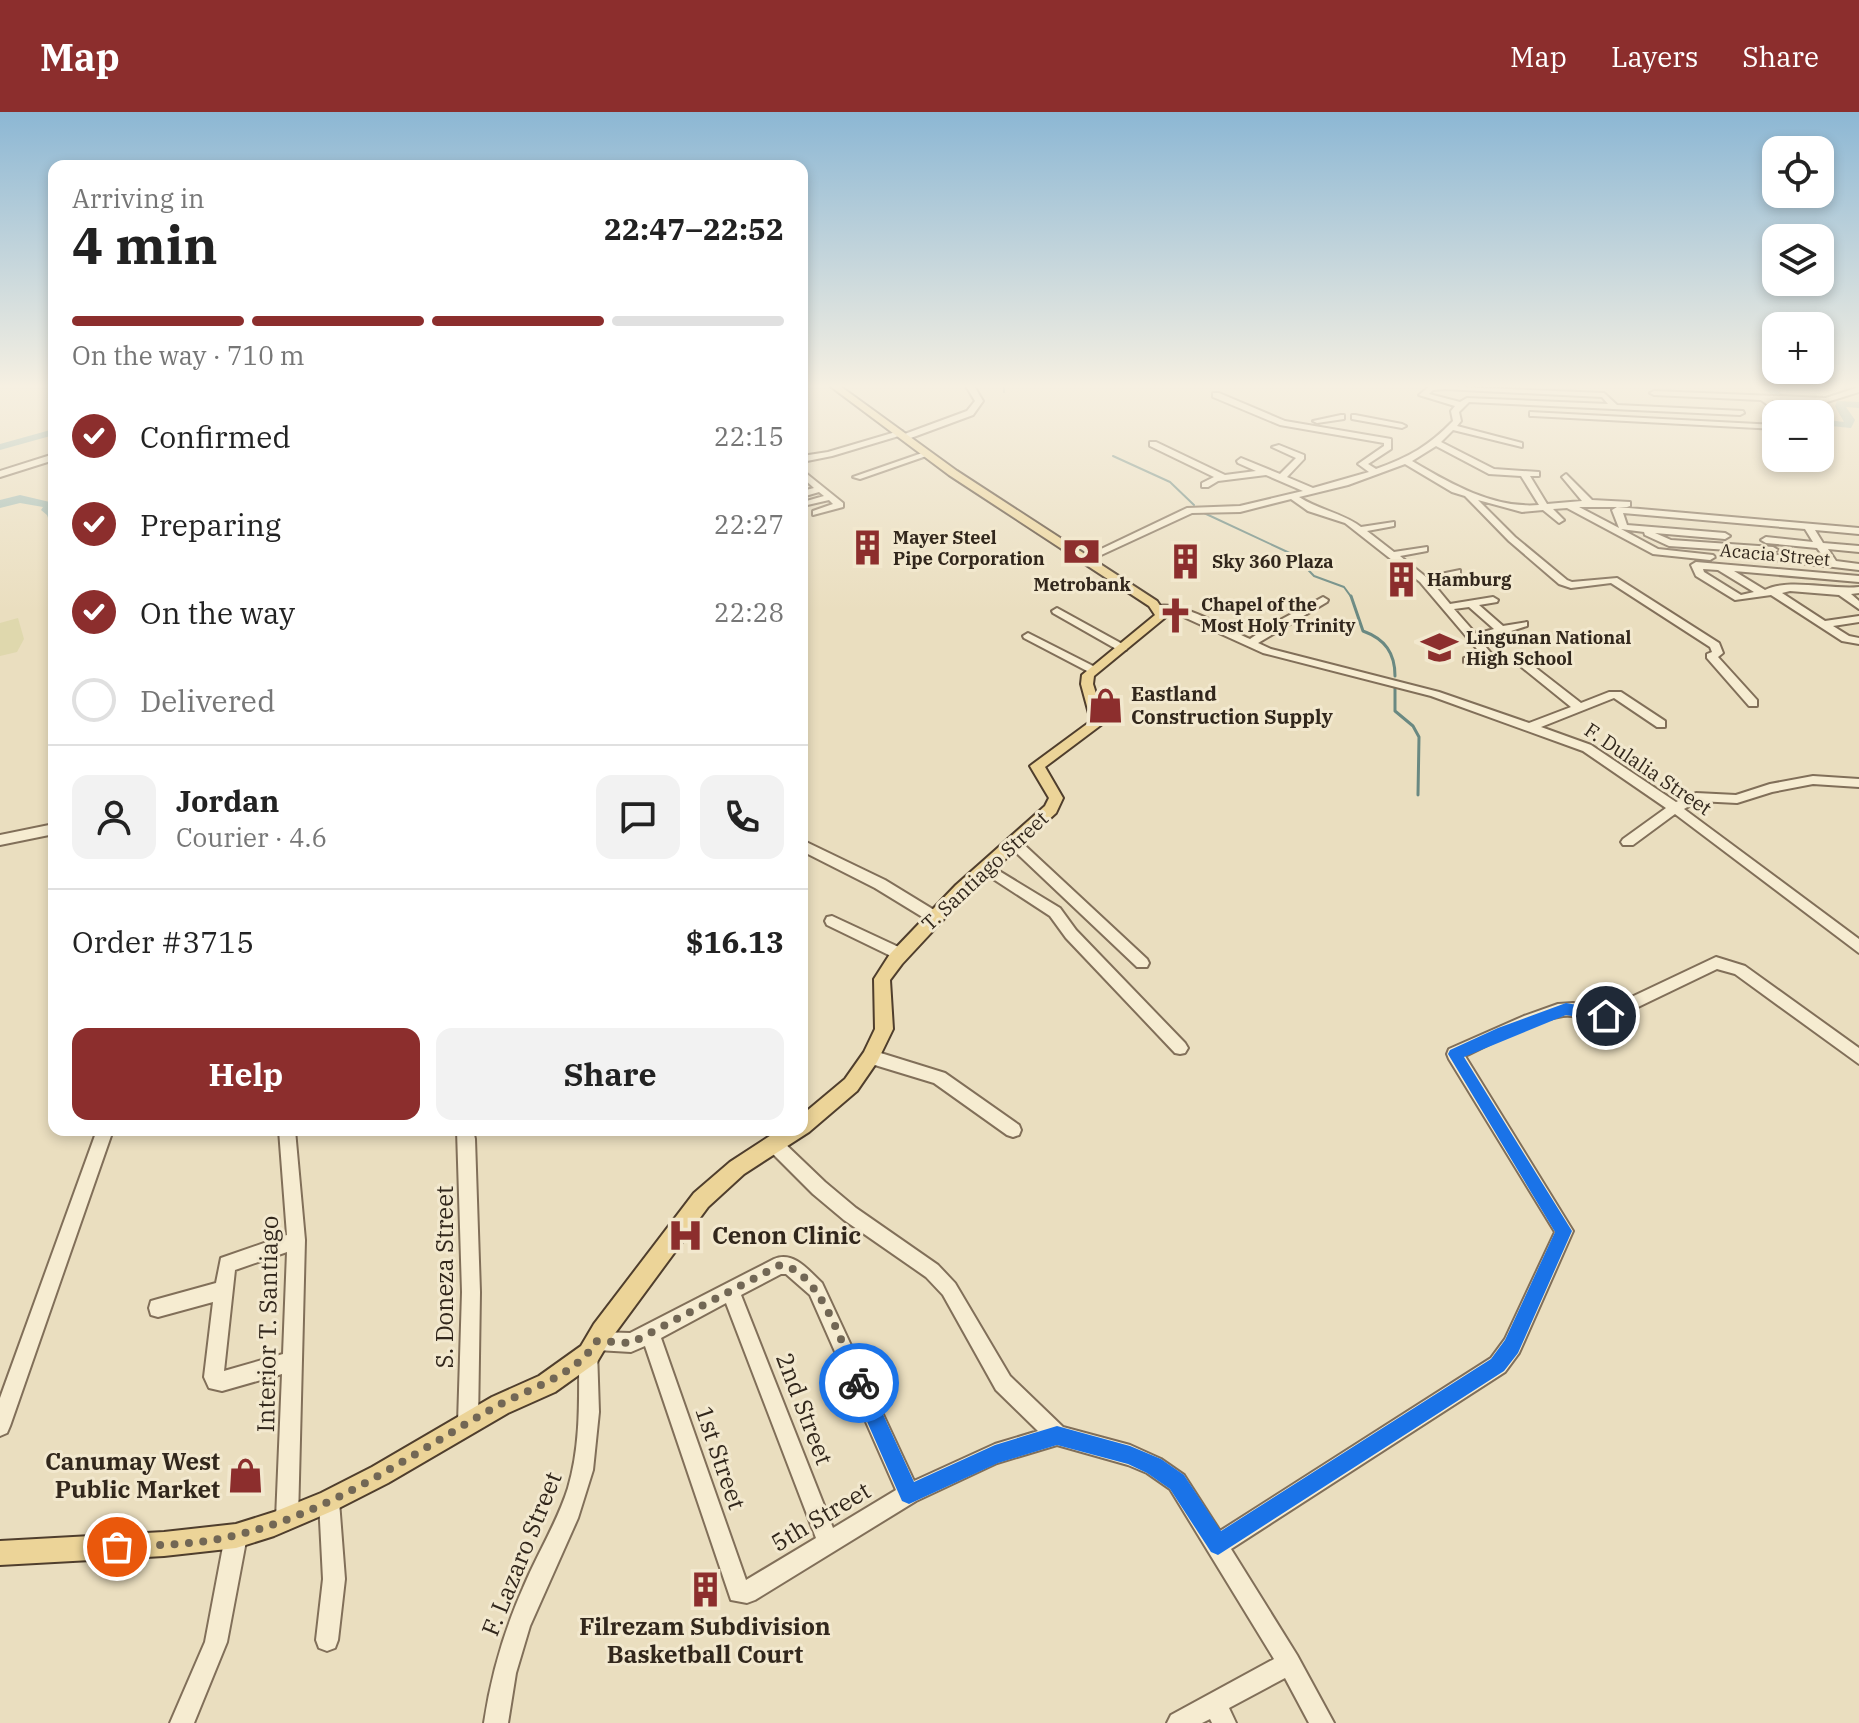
<!DOCTYPE html>
<meta charset="utf-8">
<style>
body{margin:0;font-family:"IBM Plex Serif",serif;background:#f2f2f2;color:#222;height:100vh;display:flex;flex-direction:column;font-size:30px;white-space:nowrap}
*{box-sizing:border-box;margin:0}
p{font-size:26px;color:#767676}
.icon{flex:none;width:44px;height:44px;fill:none;stroke:currentColor;stroke-width:2;stroke-linecap:round;stroke-linejoin:round}
.map{position:relative;flex:1;overflow:hidden}
.side{position:absolute;left:48px;top:48px;width:760px;height:976px;display:flex;flex-direction:column;background:#fff;border-radius:16px;box-shadow:0 4px 12px #0003}
.side>*{flex:none}
.controls{position:absolute;left:1762px;top:24px;display:grid;gap:16px}
.controls a{display:grid;place-items:center;width:72px;height:72px;border-radius:16px;background:#fff;box-shadow:0 4px 12px #0003;font-size:40px}
.pin{position:absolute;display:grid;place-items:center;width:68px;height:68px;color:#fff;margin:-34px;border:4px solid #fff;border-radius:50%;box-shadow:0 2px 8px #0007}
.courier{position:absolute;display:grid;place-items:center;width:80px;height:80px;margin:-40px;border:6px solid #1a73e8;border-radius:50%;background:#fff;color:#222;box-shadow:0 2px 10px #0007}
.summary em{font-style:normal;font-weight:700}
.summary div{display:flex;flex-direction:column-reverse}
.summary{display:flex;align-items:center;justify-content:space-between;height:136px;padding:0 24px}
h1{font-size:52px;font-weight:700;line-height:60px}
.bar{display:grid;grid-template-columns:repeat(4,1fr);gap:12px 8px;align-content:center;height:96px;padding:0 24px}
.bar i{height:10px;border-radius:6px;background:#e0e0e0}
.bar .selected{background:#8c2e2d}
.bar p{grid-column:span 4}
.line{display:flex;align-items:center;gap:20px;padding:0 24px;border-top:2px solid #e0e0e0}
.line div{flex:1}
.round{display:grid;place-items:center;flex:none;width:84px;height:84px;border-radius:16px;background:#f2f2f2}
ol{padding:0 24px;list-style:none}
li{display:flex;align-items:center;gap:24px;height:88px}
li p{margin-inline-start:auto}
li .icon{padding:8px;border-radius:50%;background:#8c2e2d;color:#fff;stroke-width:4}
li:last-child{color:#767676}
li i{width:44px;height:44px;border:4px solid #e0e0e0;border-radius:50%}
.primary-button{display:flex;gap:16px;margin-top:auto;padding:16px 24px}
.primary-button a{flex:1;height:92px;border-radius:16px;background:#8c2e2d;color:#fff;font-size:32px;font-weight:700;line-height:92px;text-align:center}
.primary-button a+a{background:#f2f2f2;color:#222}
header{display:flex;align-items:center;gap:48px;box-sizing:border-box;height:112px;padding:0 40px;background:#8c2e2d;color:#fff}
header strong{font-size:38px}
nav{display:flex;gap:44px;margin-inline-start:auto;font-size:28px}
.map>svg:first-child{display:block}
.farmland{fill:#dfd8ad}
.lines{fill:none;stroke-linecap:round;stroke-linejoin:round}
.stream-far1{stroke:#6a8982;stroke-width:2}
.stream{stroke:#6a8982;stroke-width:3}
.river{fill:#a2bcb5;fill-rule:evenodd}
.minor-casing{stroke:#816f59;stroke-width:4}
.major-casing{stroke:#4f3e2d;stroke-width:4}
.minor{fill:#f6ecd1;fill-rule:evenodd}
.major{fill:#ecd498;fill-rule:evenodd}
.route{fill:#1a73e8}
.done{stroke:#726755;stroke-width:8;stroke-dasharray:0 14.4}
.labels{text-anchor:middle;stroke-width:6;stroke-linejoin:round;paint-order:stroke}
.far-poi-label{font-size:18px;font-weight:bold;fill:#32271c;stroke:#f2e8ce;text-anchor:start}
.far-street-label{font-size:18px;fill:#32271c;stroke:#f2e8ce}
.poi-label{font-size:20px;font-weight:bold;fill:#32271c;stroke:#f2e8ce;text-anchor:start}
.street-label{font-size:20px;fill:#32271c;stroke:#f2e8ce}
.near-poi-label{font-size:24px;font-weight:bold;fill:#32271c;stroke:#f2e8ce;text-anchor:start}
.near-street-label{font-size:24px;fill:#32271c;stroke:#f2e8ce}
</style>
<header>
<strong>Map</strong>
<nav><a>Map</a><a>Layers</a><a>Share</a></nav>
</header>
<div class="map">
<svg width="1859" height="1611" viewBox="0 0 1859 1611">
<rect width="100%" height="100%" fill="#eadebf"/>
<path class="farmland" d="M18,506l6,21 -7,13 -17,4v-33z"/>
<g class="lines">
<path class="stream-far1" d="M1004,274v6
M1113,344l57,26 24,23
M1204,401l90,42 20,21 30,11 8,11"/>
<path class="stream" d="M1351,484l12,35c22,8 32,22 32,45
M1395,575v24l18,15 6,11 -1,58"/>
<path class="river" d="M1759,274h11l40,28h-12z
M1837,289l22,1v6l-13,-1 9,13 -4,8 -31,-3v-6l24,3 -9,-16z
M54,317v6l-54,15v-6z
M20,383l34,8v21l-4,-1 -3,-8 -6,-5 2,-3 -23,-4 -20,5v-8z"/>
<defs>
<path id="minor" d="M966,274h8l9,15 -10,14 -65,24h-6v-4l65,-24 8,-10z
M1430,274l174,7 13,12 126,6 1,2 -4,2 -271,-13 -10,10 2,9 -4,5 65,17v4l-69,-17 -12,12 53,27 45,3v4h-9l17,28 35,-3 -20,-24 4,-3 26,26 38,2v4l-3,1h-48l40,21 -7,-18 5,-3 242,21v6l-44,-4 8,13 36,3v6l-31,-3 8,12 23,3v6l-85,-10 -2,-2 5,-3 49,5 -9,-12 -51,-5 -5,-3 5,-3 47,5 -8,-13 -182,-16 4,12 98,8 5,3 -5,3 -70,-6 16,7 102,7 5,3 -5,3 -104,-7 -24,-11 -1,-3 -23,-3 37,20 55,6 2,2 -5,3 -57,-6 -86,-46 -14,1 11,11 -5,3 -16,-13 -21,2 -44,-12 37,37 52,43 5,2 45,-4 102,65 4,10 -5,4 39,43v6h-8l-42,-48v-4l5,-2 -2,-5 -99,-64 -40,5 -12,-4 -50,-43 -44,-45 -13,-4 -47,-28 -57,21 -49,12c20,13 44,16 62,30l33,-5v4l-27,5 27,21 33,-5v4l-27,5 26,21 34,-7v4l-29,7 19,23 43,-7 5,3 -1,2 -18,3 24,21 24,-4v4l-19,6 -1,2 -27,6 15,18 -1,2 -30,2v-4l18,-3 -62,-73 -75,-59 -37,-12 -17,-12 -51,13 -48,1 -106,49 -8,-2 109,-52 53,-2 63,-15 -37,-16 -48,6 -10,6h-6v-4l12,-6 -64,-31v-4h6l69,33 31,-4 -18,-8 -1,-2 4,-3 39,16 16,-16 -24,-11 7,-2 25,10v4l-17,18 26,11 56,-16 -11,-8 26,-18v-3l-104,-18 -67,-28v-4h6l66,28 106,18v10l-23,15 8,5c33,-12 53,-23 77,-48l-2,-10 4,-5 -36,-11zM1445,277l157,8 6,7 -141,-6 -7,4 -31,-8 4,-4zM1436,334l53,28 32,2 18,29c-45,4 -90,-22 -127,-44zM1469,495l25,22 -18,5 -22,-25z
M1859,275v5l-32,10 -56,-2 18,14h-9l-19,-14 -107,-5 -4,-2 4,-2 172,7z
M1530,300l246,13v4l-243,-13h-3z
M1341,303h3v4l-27,4 -4,-2z
M1355,303l47,9 4,2 -4,2 -50,-9v-4z
M899,319h3v4l-70,21 -30,6v-6l26,-4z
M925,340l7,2 -72,25 -7,-2z
M54,342v6l-54,17v-6z
M802,358l41,33v4l-30,8v-4l20,-7 -4,-4 -26,6v-4l21,-6 -5,-4 -17,5v-6l12,-3 -12,-11z
M1696,450l163,14v6l-125,-11 31,19c23,-12 66,0 94,-3v6l-8,1 8,7v8l-20,-14 -49,-4 -8,2 43,28 34,-5v6l-26,4 16,10 10,2v6l-17,-3 -71,-46 -36,5 -39,-24 -5,-11zM1703,457l15,1 36,22 -13,3 -37,-23z
M1323,485l5,3 -1,2 -69,41 13,6 168,43 90,31 42,-16 -52,-42v-4h8l54,42 28,-11h12l44,29v6h-8l-43,-29 -73,29 50,18 85,57 20,-9 40,2 34,-11 43,-8 46,3v8l-46,-3 -41,8 -35,11 -39,-2 -14,8 175,130v14l-184,-139 -42,31h-10l-2,-3 2,-3 43,-31 -83,-57 -152,-55 -168,-43 -88,-40 -17,-2 -5,-3c20,-12 76,22 97,31l19,-13z
M1057,496l69,38 1,2 -1,2h-8l-65,-37 -1,-2z
M1028,521l69,35 2,2 -2,2h-8l-65,-34 -1,-2z
M54,712v10l-54,11v-10z
M1014,726l5,2 128,119 2,4 -2,4h-10l-128,-121 -2,-3z
M802,728l83,40 54,33 2,4 -2,4h-10l-54,-33 -73,-37z
M986,751l74,45 16,22 109,113 3,5 -3,5 -5,1 -5,-1 -109,-115 -16,-22 -69,-45 -2,-3z
M832,804l73,34 2,4 -2,4h-10l-68,-33 -2,-4 2,-4z
M1716,845l29,9 114,82v16l-124,-90 -18,-5 -106,51c-17,6 -31,-7 -48,-4 -34,5 -68,26 -98,40l108,175 -54,122 -14,19 -274,177 66,106 37,68h-25l-24,-45 -56,30 7,15h-24l-2,-4 -8,4h-35l4,-8 103,-56 -104,-170 -23,-16 -19,-8 -71,-20 -60,18 -81,38 -161,99 -8,3 -16,-3 -86,-254 -14,6 -34,-2 2,62 -6,58 -15,48 -48,108 -14,47 -8,50h-24c7,-47 20,-92 39,-135 14,-34 34,-65 45,-100 13,-44 11,-89 11,-134l3,-7 7,-3 -1,-3 2,-7 7,-2 33,1 144,-74c20,-8 34,11 48,24l92,198 81,-37 43,-13 -42,-41 -53,-95 -17,-18 -82,-57 -31,-26 -45,-45 -2,-5 2,-5 6,-2 6,2 45,43 31,26 82,57 17,18 55,93 53,51 67,18 31,14 23,16 36,56 271,-173 14,-19 50,-107 -106,-173 -2,-5 2,-5 75,-33 34,-12 15,-1 31,7zM781,1162h5l24,21 86,195 -63,38 -92,-233zM726,1191l90,235 -70,42 -85,-242z
M871,938l74,23 74,52 2,5 -2,5 -6,2 -6,-2 -73,-52 -69,-21 -2,-5 2,-5z
M97,1018h16l-103,296 -3,7 -7,3v-38z
M279,1018h16l10,110 -7,279 -4,7 -7,4 -7,-4 -4,-7 6,-145 -60,17 -13,-3 -5,-11 9,-75 -55,15 -7,-2 -2,-7 2,-7 7,-2 58,-16 5,-25 66,-23zM287,1140l-4,102 -59,17 11,-101z
M457,1018h16l2,9 5,153 -2,131 -3,7 -7,3 -7,-3 -3,-7 4,-131z
M329,1379l7,3 3,7 6,78 -7,61 -3,8 -8,3 -8,-3 -3,-8 7,-61 -4,-78 3,-7z
M236,1413l8,3 3,8 -20,106 -33,81h-24l35,-81 20,-106 3,-8z"/>
<path id="major" d="M830,274h10l117,85 200,130 10,15 -73,60 -1,8 12,38 -60,45 18,31 -7,15 -88,80 -66,71 -12,16 3,49 -16,33 -20,29 -48,41 -65,42 -36,33 -98,133 -13,22 -42,30 -47,21 -120,70 -51,26 -63,27 -38,12 -72,8 -164,9v-24l164,-9 72,-8 38,-12 47,-19 51,-26 120,-70 47,-21 42,-30 13,-22 100,-131 36,-31 49,-32h23v-15l43,-36 19,-27 11,-23 -1,-50 16,-25 66,-69 89,-79 4,-8 -19,-32 61,-45 -10,-37 1,-9 73,-60 -6,-9 -200,-131z"/>
</defs>
<use href="#minor" class="minor-casing"/>
<use href="#major" class="major-casing"/>
<use href="#minor" class="minor"/>
<use href="#major" class="major"/>
</g>
<linearGradient id="sky" x2="0" y2="1"><stop stop-color="#8cb7d4"/><stop offset="0.55" stop-color="#f6f0e2"/><stop offset="1" stop-color="#f6f0e2" stop-opacity="0"/></linearGradient>
<rect width="1859" height="499" fill="url(#sky)"/>
<path class="route" d="M1566,891l40,7 7,6 -7,6 -40,-7 -102,42 108,174 -54,122 -14,18 -286,184 -7,-3 -41,-63 -23,-16 -19,-9 -71,-19 -59,18 -89,41 -7,-3 -52,-118 3,-6 6,-3 7,3 48,105 81,-37 62,-19 73,20 31,13 23,16 37,56 270,-172 14,-19 50,-108 -107,-178 2,-4 48,-22z"/>
<g class="lines">
<path class="done" d="M117,1435c39,-2 82,-2 120,-12 96,-23 176,-82 260,-129 35,-19 78,-30 100,-65l34,2 149,-78c40,4 64,85 79,118"/>
</g>
<defs>
<symbol id="building-bare" viewBox="-9 -9 18 18"><path d="M-4-6H4V6H1V3H-1V6H-4ZM-2.5-4.3h1.7v1.8h-1.7ZM.8-4.3h1.7v1.8H.8ZM-2.5-1h1.7V.8h-1.7ZM.8-1h1.7V.8H.8Z" fill="#8c2e2d" stroke="#f2e8ce" stroke-width="2.5" paint-order="stroke"/></symbol>
<symbol id="bank-bare" viewBox="-9 -9 18 18"><path d="M-6-4H6V4H-6ZM0-2.3a2.3 2.3 0 1 0 0 4.6a2.3 2.3 0 1 0 0-4.6Z" fill="#8c2e2d" stroke="#f2e8ce" stroke-width="2.5" paint-order="stroke"/></symbol>
<symbol id="church-bare" viewBox="-9 -9 18 18"><path d="M-1.2-6h2.4v3.5h3.3v2.4h-3.3V6h-2.4V-.1h-3.3v-2.4h3.3Z" fill="#8c2e2d" stroke="#f2e8ce" stroke-width="2.5" paint-order="stroke"/></symbol>
<symbol id="school-bare" viewBox="-9 -9 18 18"><path d="M0-5L7-2L0 1L-7-2ZM-4 1L0 2.5L4 1V4Q0 6-4 4Z" fill="#8c2e2d" stroke="#f2e8ce" stroke-width="2.5" paint-order="stroke"/></symbol>
<symbol id="shop-bare" viewBox="-9 -9 18 18"><path d="M-5-2.5h2.3a2.7 3.5 0 0 1 5.4 0H5L5.5 6h-11ZM-1.5-2.5h3a1.5 2.3 0 0 0-3 0Z" fill="#8c2e2d" stroke="#f2e8ce" stroke-width="2.5" paint-order="stroke"/></symbol>
<symbol id="hospital-bare" viewBox="-9 -9 18 18"><path d="M-5-5h3v3.5h4V-5h3V5h-3V1.5h-4V5h-3Z" fill="#8c2e2d" stroke="#f2e8ce" stroke-width="2.5" paint-order="stroke"/></symbol>
</defs>
<g fill-rule="evenodd">
<use href="#building-bare" x="842" y="410" width="51" height="51"/>
<use href="#bank-bare" x="1056" y="414" width="51" height="51"/>
<use href="#building-bare" x="1160" y="424" width="51" height="51"/>
<use href="#building-bare" x="1376" y="442" width="51" height="51"/>
<use href="#church-bare" x="1150" y="478" width="51" height="51"/>
<use href="#school-bare" x="1414" y="510" width="51" height="51"/>
<use href="#shop-bare" x="1080" y="568" width="51" height="51"/>
<use href="#hospital-bare" x="660" y="1098" width="51" height="51"/>
<use href="#shop-bare" x="220" y="1338" width="51" height="51"/>
<use href="#building-bare" x="680" y="1452" width="51" height="51"/>
</g>
<g class="labels">
<g class="far-poi-label">
<text x="893" y="432">Mayer Steel<tspan x="893" dy="21">Pipe Corporation</tspan></text>
<text x="1212" y="456">Sky 360 Plaza</text>
<text x="1427" y="474">Hamburg</text>
<text x="1082" y="479" text-anchor="middle">Metrobank</text>
<text x="1201" y="499">Chapel of the<tspan x="1201" dy="21">Most Holy Trinity</tspan></text>
<text x="1466" y="532">Lingunan National<tspan x="1466" dy="21">High School</tspan></text>
</g>
<g class="far-street-label">
<text transform="translate(1775 443) rotate(5)" y="6">Acacia Street</text>
</g>
<g class="poi-label">
<text x="1131" y="589">Eastland<tspan x="1131" dy="23">Construction Supply</tspan></text>
</g>
<g class="street-label">
<text transform="translate(1648 657) rotate(34)" y="7">F. Dulalia Street</text>
<text transform="translate(985 759) rotate(-43)" y="7">T. Santiago Street</text>
</g>
<g class="near-poi-label">
<text x="712" y="1132">Cenon Clinic</text>
<text x="220" y="1358" text-anchor="end">Canumay West<tspan x="220" dy="28">Public Market</tspan></text>
<text x="705" y="1523" text-anchor="middle">Filrezam Subdivision<tspan x="705" dy="28">Basketball Court</tspan></text>
</g>
<g class="near-street-label">
<text transform="translate(445 1165) rotate(-90)" y="8">S. Doneza Street</text>
<text transform="translate(268 1212) rotate(-89)" y="8">Interior T. Santiago</text>
<text transform="translate(804 1297) rotate(69)" y="8">2nd Street</text>
<text transform="translate(720 1346) rotate(71)" y="8">1st Street</text>
<text transform="translate(821 1405) rotate(-31)" y="8">5th Street</text>
<text transform="translate(522 1442) rotate(-68)" y="8">F. Lazaro Street</text>
</g>
</g>
</svg>
<div class="controls">
<a><svg class="icon" aria-label="locate" viewBox="0 0 24 24"><circle cx="12" cy="12" r="6"/><path d="M12 2v4M12 18v4M2 12h4M18 12h4"/></svg></a>
<a><svg class="icon" aria-label="layers" viewBox="0 0 24 24"><path d="M12 4l9 5-9 5-9-5zM3 14l9 5 9-5"/></svg></a>
<a>+</a>
<a>−</a>
</div>
<div class="pin" style="left:117px;top:1435px;background:#ea580c"><svg class="icon" aria-label="bag" viewBox="0 0 24 24"><path d="M5 8h14l-1 12H6zM9 8a3 3 0 0 1 6 0"/></svg></div>
<div class="pin" style="left:1606px;top:904px;background:#1f2937"><svg class="icon" aria-label="home" viewBox="0 0 24 24"><path d="M3 11l9-7 9 7M6 9v11h12V9"/></svg></div>
<div class="courier" style="left:859px;top:1271px"><svg class="icon" aria-label="bike" viewBox="0 0 24 24"><circle cx="6" cy="16" r="4"/><circle cx="18" cy="16" r="4"/><path d="M6 16l4-8h5l3 8M10 8l3 8H6M13 5h3"/></svg></div>
<section class="side">
<div class="summary"><div><h1>4 min</h1><p>Arriving in</p></div><em>22:47–22:52</em></div>
<div class="bar"><i class="selected"></i><i class="selected"></i><i class="selected"></i><i></i><p>On the way · 710 m</p></div>
<ol>
<li><svg class="icon" aria-label="check" viewBox="0 0 24 24"><path d="M5 12l5 5 9-10"/></svg>Confirmed<p>22:15</p></li>
<li><svg class="icon" aria-label="check" viewBox="0 0 24 24"><path d="M5 12l5 5 9-10"/></svg>Preparing<p>22:27</p></li>
<li><svg class="icon" aria-label="check" viewBox="0 0 24 24"><path d="M5 12l5 5 9-10"/></svg>On the way<p>22:28</p></li>
<li><i></i>Delivered</li>
</ol>
<div class="line" style="height:144px"><a class="round"><svg class="icon" aria-label="person" viewBox="0 0 24 24"><circle cx="12" cy="8" r="4"/><path d="M4 21q1-7 8-7t8 7"/></svg></a><div><b>Jordan</b><p>Courier · 4.6</p></div><a class="round"><svg class="icon" aria-label="chat" viewBox="0 0 24 24"><path d="M4 5h16v11H9l-5 4z"/></svg></a><a class="round"><svg class="icon" aria-label="phone" viewBox="0 0 24 24"><path d="M5 4h4l2 5-3 2q2 4 5 5l2-3 5 2v4C11 20 4 13 5 4z"/></svg></a></div>
<div class="line" style="height:104px"><div>Order #3715</div><b>$16.13</b></div>
<div class="primary-button"><a>Help</a><a>Share</a></div>
</section>
</div>
